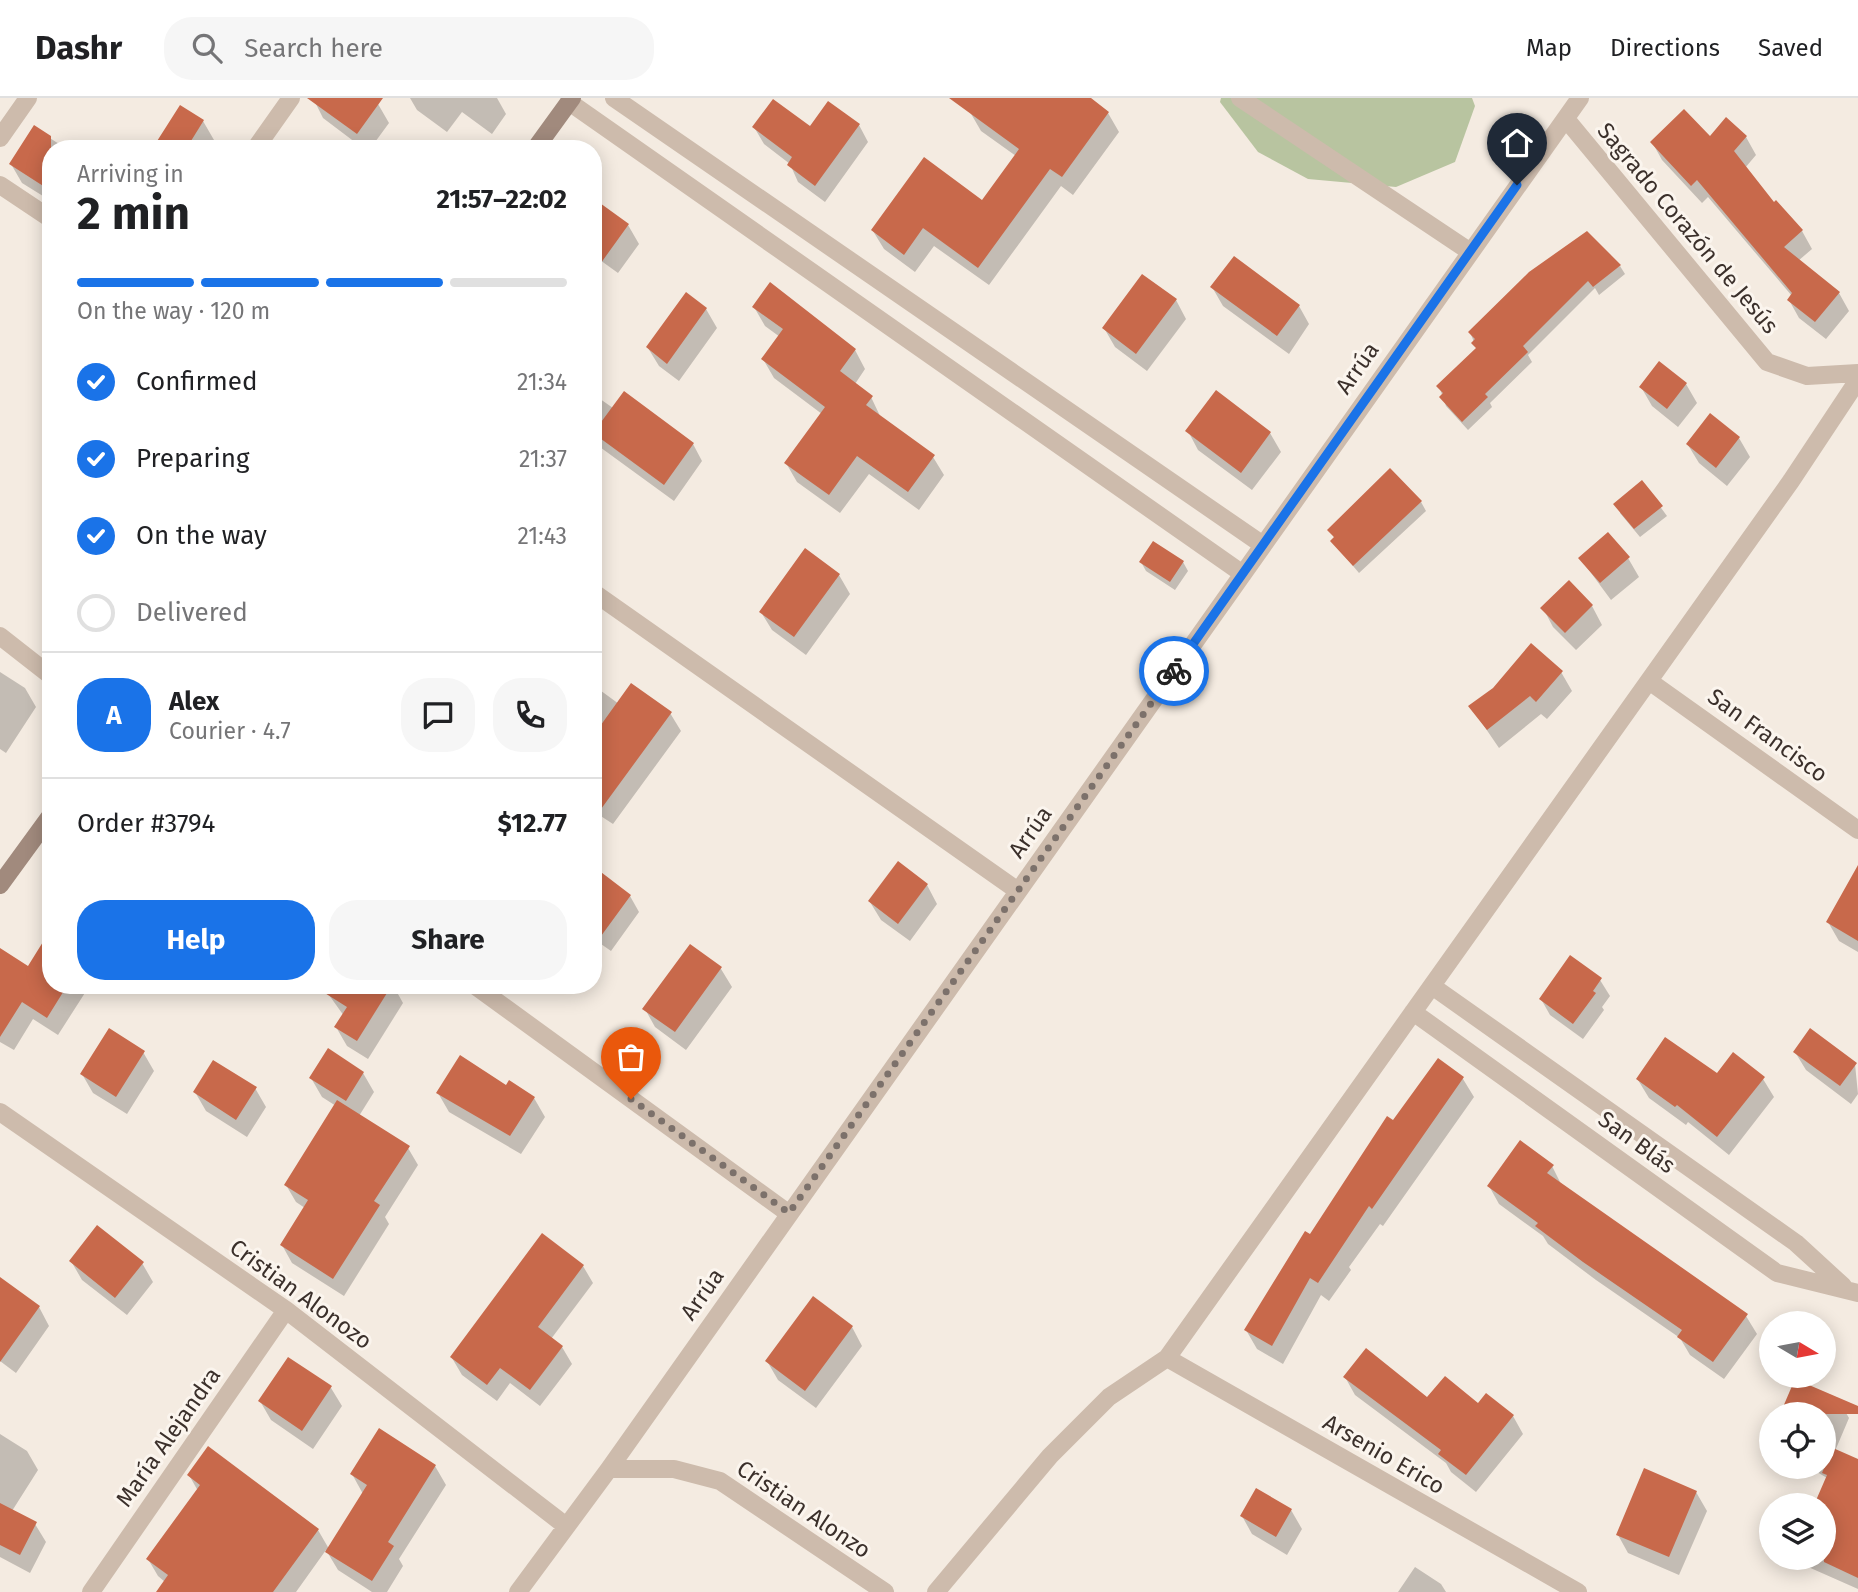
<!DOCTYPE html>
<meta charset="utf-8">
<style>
body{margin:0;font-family:"Fira Sans",sans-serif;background:#f6f6f6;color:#202124;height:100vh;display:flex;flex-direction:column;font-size:26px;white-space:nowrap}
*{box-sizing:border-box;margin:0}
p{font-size:23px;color:#757577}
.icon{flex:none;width:38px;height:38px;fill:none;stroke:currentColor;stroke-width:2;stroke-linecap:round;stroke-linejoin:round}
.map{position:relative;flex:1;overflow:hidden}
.side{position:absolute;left:42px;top:42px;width:560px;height:854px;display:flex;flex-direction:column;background:#fff;border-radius:28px;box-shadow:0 4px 18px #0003}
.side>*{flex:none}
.needle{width:46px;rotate:100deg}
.tools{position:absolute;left:1759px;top:1213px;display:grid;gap:14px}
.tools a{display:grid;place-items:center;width:77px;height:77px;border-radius:50%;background:#fff;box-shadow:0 4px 18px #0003;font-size:35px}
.pin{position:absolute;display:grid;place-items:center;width:60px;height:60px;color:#fff;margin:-72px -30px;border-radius:50% 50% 50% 0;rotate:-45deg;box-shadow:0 0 7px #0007}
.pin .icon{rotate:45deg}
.courier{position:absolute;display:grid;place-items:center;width:70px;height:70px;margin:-35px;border:5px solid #1a73e8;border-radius:50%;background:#fff;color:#222;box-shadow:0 2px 9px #0007}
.headline em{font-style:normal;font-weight:700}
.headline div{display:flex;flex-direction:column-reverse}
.headline{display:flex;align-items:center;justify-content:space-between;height:119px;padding:0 35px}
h1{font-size:46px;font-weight:700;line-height:52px}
.bar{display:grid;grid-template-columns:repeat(4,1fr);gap:10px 7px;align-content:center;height:84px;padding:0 35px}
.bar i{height:9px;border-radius:5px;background:#e0e0e0}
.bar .active{background:#1a73e8}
.bar p{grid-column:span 4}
.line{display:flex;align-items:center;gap:18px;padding:0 35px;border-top:2px solid #e0e0e0}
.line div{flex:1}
.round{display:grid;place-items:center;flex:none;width:74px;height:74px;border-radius:28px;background:#f6f6f6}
ol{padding:0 35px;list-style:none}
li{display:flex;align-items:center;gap:21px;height:77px}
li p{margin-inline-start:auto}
li .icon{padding:7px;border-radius:50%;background:#1a73e8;color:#fff;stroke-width:4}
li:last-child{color:#757577}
li i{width:38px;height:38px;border:4px solid #e0e0e0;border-radius:50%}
.action{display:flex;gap:14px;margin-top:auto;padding:14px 35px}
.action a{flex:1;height:80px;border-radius:28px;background:#1a73e8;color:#fff;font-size:28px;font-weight:700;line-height:80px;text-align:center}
.action a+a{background:#f6f6f6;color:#202124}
header{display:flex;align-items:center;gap:42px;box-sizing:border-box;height:98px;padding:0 35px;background:#fff;border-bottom:2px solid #e0e0e0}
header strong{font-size:33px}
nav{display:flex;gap:38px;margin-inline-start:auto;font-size:24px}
.search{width:490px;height:63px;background:#f6f6f6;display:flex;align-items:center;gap:18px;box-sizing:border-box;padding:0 24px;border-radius:28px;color:#757577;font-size:26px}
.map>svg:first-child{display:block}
.green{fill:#b8c4a0}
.shadow{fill:#0003}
.building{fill:#c8694b}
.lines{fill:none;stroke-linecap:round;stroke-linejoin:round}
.street{stroke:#cdbbac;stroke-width:18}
.secondary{stroke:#a18a7d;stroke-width:18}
.done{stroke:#7c716b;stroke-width:7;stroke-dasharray:0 12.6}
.route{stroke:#1a73e8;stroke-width:9}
.labels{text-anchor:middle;stroke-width:6;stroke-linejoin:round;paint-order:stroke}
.street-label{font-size:23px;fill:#3b302b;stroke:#fbf5ee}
</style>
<header>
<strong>Dashr</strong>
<div class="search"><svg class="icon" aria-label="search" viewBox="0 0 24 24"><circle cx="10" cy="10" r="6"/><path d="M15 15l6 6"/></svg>Search here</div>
<nav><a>Map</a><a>Directions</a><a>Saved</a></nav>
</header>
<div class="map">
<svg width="1858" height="1494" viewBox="0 0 1858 1494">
<rect width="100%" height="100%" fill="#f4ebe1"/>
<path class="green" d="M1221,0h251l3,8 -20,56 -59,25 -88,-8 -50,-27 -38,-50z"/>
<path class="shadow" d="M313,0h57l8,6 11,19 -19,26h-6l-41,-31z
M410,0h87l9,16 -14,20 -30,-22 -15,20 -30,-22z
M980,0h108l20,15 11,19 -46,63 -12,-9 -72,99 -55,-39 -19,26 -31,-23 -11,-18 110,-28 33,-47 -35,-25 -11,-19z
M203,23l11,19 -6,9h-54z
M859,27l9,17 -43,60 -27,-20 -8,-18 -26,-20 -10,-17z
M34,30l33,21h-16v52l-29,-18 -11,-19z
M1746,39l10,18 -11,13 29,36 28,27 10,18 -14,12 41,32 10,18 -23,28 -27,-21 -10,-18 3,-4 -84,-99 -6,6 -40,-43 -10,-18z
M628,127l11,19 -21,29 -25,-18z
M1620,168l5,8 -26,21 -4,-7 -67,67 4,7 -42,41 2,4 -24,23 -22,-24 -7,-20 38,-36 -7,-18z
M1212,189l87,19 10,18 -20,30 -66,-48z
M1176,202l10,19 -39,52 -32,-24 -11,-19z
M754,209l101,43 10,19 -10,15 16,13 10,21 52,39 11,18 -25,35 -50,-36 -29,39 -43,-31 -11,-19 36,-49 -48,-36 -11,-19 17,-22 -15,-11z
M706,211l11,19 -38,53 -20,-15 -11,-18z
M1660,265l26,21 11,19 -19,24 -26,-21 -11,-19z
M593,296l20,14 80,36 9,17 -28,40 -81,-59z
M1188,333l82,2 11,19 -29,38 -54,-40z
M1739,340l11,19 -23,29 -28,-23 -11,-18z
M1642,384l25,34 -27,21 -20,-24z
M1421,404l5,9 -67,62 -27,-32 3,-2 -5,-9z
M1580,460h48l11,19 -28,23z
M1141,464h42l5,9 -13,19 -29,-19z
M839,477l11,19 -44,61 -34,-25 -11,-18z
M1592,508l10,19 -26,25 -23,-23 -10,-19z
M0,574l25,16 11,19 -30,46 -6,-4z
M1561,574l11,19 -25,28 -6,-5 -42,34 -28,-41 23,-18z
M593,587l26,19 51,9 11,18 -68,93 -20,-13z
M593,783l37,15 9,16 -28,39 -10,-7 -8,10z
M927,787l10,19 -27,37 -29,-21 -11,-18z
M1858,806v48l-19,-11 -11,-19z
M690,848l31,23 11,18 -46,63 -31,-23 -10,-18z
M0,852l51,35h39l-32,50 -25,-16 -19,31 -14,-8z
M1600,882l10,16 -8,11 2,3 -21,29 -33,-24 -9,-16z
M335,887h58l10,18 -35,56 -21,-13 -11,-19 8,-11 -15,-21z
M143,954l11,19 -27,43 -34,-21 -11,-19z
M1795,954l60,12 3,30 -7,10 -45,-34z
M1438,963l25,18 11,18 -91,129 -3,-2 -31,43 2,3 -22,31 -8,-6 -38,69 -26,-15 -11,-19z
M363,975l11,19 -15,24 49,32 10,17 -33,52 4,7 -45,72 -52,-33 -10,-18 23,-37 -9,-6 -10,-17 50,-79 -14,-9 -11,-19z
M1763,981l11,18 -45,58 -41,-33 -2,3 -37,-27 -11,-18z
M507,989l27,11 11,19 -24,37 -72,-42 -11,-19z
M255,990l11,19 -19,30 -41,-26 -11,-19z
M1552,1068l10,20 184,130 11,18 -33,45 -34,-24 -10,-17 -84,-58 -48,-36 -5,-8 -44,-32 -10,-18z
M71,1163l71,2 11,19 -26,33 -45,-35z
M583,1168l10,17 -42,56 11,8 10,17 -32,42 -30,-23 -13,18 -35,-26 -10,-17z
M0,1199l39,10 10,19 -33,47 -16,-12z
M852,1229l10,19 -46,62 -38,-28 -11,-19z
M1345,1279l83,23 51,5 34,11 10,18 -47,58 -25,-20 -5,-9 -91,-68z
M331,1290l11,18 -29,43 -42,-29 -11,-19z
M1838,1301l11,19 -14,33 23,10v128l-52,-23 -5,-8h23v-53h-8l11,-27 -20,-12h17v-52h-43z
M0,1336l27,17 11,19 -26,41 23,13 11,18 -16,31 -30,-16z
M435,1368l11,19 -47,74 4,7 -16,26h-15l-34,-22 -12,-20 -30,42h-138l7,-10 -7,-6 -10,-17 50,-68 -9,-16 129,55 11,19 34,-55 -11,-20z
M1696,1394l11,19 -28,64 -51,-22 -10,-18z
M1291,1412l11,19 -15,26 -35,-21 -10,-18z
M1415,1469l26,17 5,8h-48z"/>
<path class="building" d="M307,0h76l-26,36z
M949,0h142l18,14 -47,65 -12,-8 -72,99 -55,-40 -19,27 -33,-25 53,-73 58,43 37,-51z
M773,1l37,27 18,-25 32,23 -45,62 -28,-21 5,-8 -40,-30z
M180,7l24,15 -18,29h-34z
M1684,11l26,27 16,-19 21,19 -13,15 40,51 2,-2 27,30 -19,17 56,45 -25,30 -28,-22 5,-7 -95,-113 -6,6 -41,-44z
M34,27l17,11v55l-42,-27z
M593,100l36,26 -36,50z
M1587,133l34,34 -28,22 -5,-6 -65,65 5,6 -43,42 3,3 -26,25 -23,-25 4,-4 -7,-7 40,-38 -5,-5 4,-4 -7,-7 61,-60z
M1234,158l66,49 -23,31 -67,-49z
M1142,176l35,25 -41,55 -34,-26z
M770,184l86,67 -16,22 33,25 -7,9 69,50 -27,37 -51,-36 -28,39 -45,-32 41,-56 -64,-48 22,-30 -31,-22z
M686,194l21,16 -40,56 -21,-17z
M1659,263l28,22 -20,26 -28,-22z
M1216,292l55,42 -30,41 -56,-42z
M624,293l70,52 -30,42 -71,-52z
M1710,315l30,24 -24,31 -30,-24z
M1390,370l32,33 -69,65 -23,-25 4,-4 -7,-7z
M1642,382l21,26 -29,23 -21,-25z
M1608,434l22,25 -30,26 -22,-25z
M1153,443l31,20 -14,21 -31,-20z
M805,450l35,26 -46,63 -35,-25z
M1569,482l24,25 -28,28 -25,-25z
M1531,545l32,28 -27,31 -6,-6 -43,34 -19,-24 25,-18z
M631,585l41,29 -79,108v-84z
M898,763l30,23 -30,40 -30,-23z
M1858,767v76l-32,-19z
M593,768l38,29 -38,52z
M51,831v56l14,4 -18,29 -25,-16 -22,35v-89l28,18z
M690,846l32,23 -47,65 -33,-23z
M1570,857l32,23 -9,13 3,2 -23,31 -34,-25z
M312,887h80l-35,56 -23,-14 13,-20z
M109,930l36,23 -29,46 -36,-23z
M1810,930l47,35 -17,23 -47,-34z
M1665,939l52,36 16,-21 32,25 -48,60 -40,-32 -2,2 -39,-28z
M328,950l36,24 -18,29 -37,-23z
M460,957l46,30 3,-5 26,17 -25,39 -74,-43z
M1438,960l26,19 -92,132 -3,-3 -51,77 -8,-5 -38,68 -28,-16 61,-99 5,3 77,-118 6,4z
M213,962l44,27 -21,33 -43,-28z
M337,1002l73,46 -36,55 6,4 -47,74 -53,-34 28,-45 -24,-15z
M1520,1042l34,25 -7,8 201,141 -35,48 -36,-25 5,-7 -99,-68 -48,-36 3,-3 -51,-37z
M97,1127l47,37 -29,36 -46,-37z
M542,1135l42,32 -46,62 25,19 -33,44 -30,-22 -13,17 -37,-28z
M0,1179l40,29 -40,56z
M813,1198l40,30 -48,65 -40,-30z
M1366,1250l61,49 18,-21 33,27 8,-10 28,22 -48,60 -28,-21 3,-4 -98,-73z
M288,1259l44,29 -30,45 -44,-30z
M1795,1281l63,27v8h-78z
M379,1330l57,37 -48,77 6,4 -22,35 -47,-29 42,-67 -17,-11z
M208,1348l111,83 -46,63h-117l12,-17 -22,-16 54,-74 -13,-10z
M1833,1350l25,11v119l-34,-16v-57h-10l13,-30 -5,-2z
M1644,1370l53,23 -28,66 -53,-22z
M1256,1390l36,21 -16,28 -36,-21z
M0,1405l37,19 -17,33 -20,-10z"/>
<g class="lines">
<path class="street" d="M614,0l649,447
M1240,0l229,153
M569,4l674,472
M1566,21l201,243 40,14 51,-3
M0,40l28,-40
M255,51l36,-51
M0,87l51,34
M593,494l425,299
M0,538l51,40
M1649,583l209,149
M474,887l314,228
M1432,888l364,257 47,43
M1413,914l364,261 81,20
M0,1014l286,198 280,216
M1167,1260l411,234
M609,1371h65l46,12 165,111
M91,1494l195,-282
M518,1494l91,-123 971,-1371
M936,1494l114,-136 59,-59 58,-39 624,-877 67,-101"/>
<path class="secondary" d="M535,51l37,-51
M0,787l51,-70"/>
</g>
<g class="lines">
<path class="done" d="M631,1001l158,114 385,-542"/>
<path class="route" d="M1174,573l343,-486"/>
</g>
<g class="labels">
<g class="street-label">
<text transform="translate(1688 130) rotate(50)" y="8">Sagrado Corazón de Jesús</text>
<text transform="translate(1357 270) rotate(-55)" y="8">Arrúa</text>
<text transform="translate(1768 637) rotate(36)" y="8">San Francisco</text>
<text transform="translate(1030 734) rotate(-55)" y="8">Arrúa</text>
<text transform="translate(1637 1044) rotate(36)" y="8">San Blás</text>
<text transform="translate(301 1196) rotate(36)" y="8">Cristian Alonozo</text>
<text transform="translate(702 1196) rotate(-55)" y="8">Arrúa</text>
<text transform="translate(168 1339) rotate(-55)" y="8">María Alejandra</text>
<text transform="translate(1384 1356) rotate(30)" y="8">Arsenio Erico</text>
<text transform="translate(804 1411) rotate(34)" y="8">Cristian Alonzo</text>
</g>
</g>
</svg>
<div class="tools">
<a><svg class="needle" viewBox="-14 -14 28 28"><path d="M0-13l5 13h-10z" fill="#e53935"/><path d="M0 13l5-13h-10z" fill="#757577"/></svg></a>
<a><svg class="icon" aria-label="locate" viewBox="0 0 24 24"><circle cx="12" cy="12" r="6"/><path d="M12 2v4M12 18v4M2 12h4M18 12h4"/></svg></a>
<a><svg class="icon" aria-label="layers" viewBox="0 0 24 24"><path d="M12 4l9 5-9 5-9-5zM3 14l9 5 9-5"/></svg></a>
</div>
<div class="pin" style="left:631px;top:1001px;background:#ea580c"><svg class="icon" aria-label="bag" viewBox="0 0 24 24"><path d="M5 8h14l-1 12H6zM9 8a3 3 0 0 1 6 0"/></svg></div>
<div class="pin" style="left:1517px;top:87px;background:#1f2937"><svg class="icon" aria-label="home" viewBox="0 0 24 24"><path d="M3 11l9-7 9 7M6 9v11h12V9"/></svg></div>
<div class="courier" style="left:1174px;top:573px"><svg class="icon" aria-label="bike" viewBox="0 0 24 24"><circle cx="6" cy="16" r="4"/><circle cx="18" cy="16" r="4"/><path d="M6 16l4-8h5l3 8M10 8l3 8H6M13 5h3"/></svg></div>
<section class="side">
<div class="headline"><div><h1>2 min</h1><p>Arriving in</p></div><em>21:57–22:02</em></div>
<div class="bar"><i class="active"></i><i class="active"></i><i class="active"></i><i></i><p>On the way · 120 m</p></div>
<ol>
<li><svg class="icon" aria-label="check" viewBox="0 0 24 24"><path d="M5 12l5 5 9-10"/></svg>Confirmed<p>21:34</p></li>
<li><svg class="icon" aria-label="check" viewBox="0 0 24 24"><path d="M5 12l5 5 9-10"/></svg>Preparing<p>21:37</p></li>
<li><svg class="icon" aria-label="check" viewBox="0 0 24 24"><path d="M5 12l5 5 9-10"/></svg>On the way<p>21:43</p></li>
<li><i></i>Delivered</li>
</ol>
<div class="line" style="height:126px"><b class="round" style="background:#1a73e8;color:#fff">A</b><div><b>Alex</b><p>Courier · 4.7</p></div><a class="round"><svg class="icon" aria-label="chat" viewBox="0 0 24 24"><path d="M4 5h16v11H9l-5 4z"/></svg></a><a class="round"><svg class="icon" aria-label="phone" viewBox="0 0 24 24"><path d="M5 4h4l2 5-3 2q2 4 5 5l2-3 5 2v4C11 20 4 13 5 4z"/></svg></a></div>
<div class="line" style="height:91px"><div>Order #3794</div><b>$12.77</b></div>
<div class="action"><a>Help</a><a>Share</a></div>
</section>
</div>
